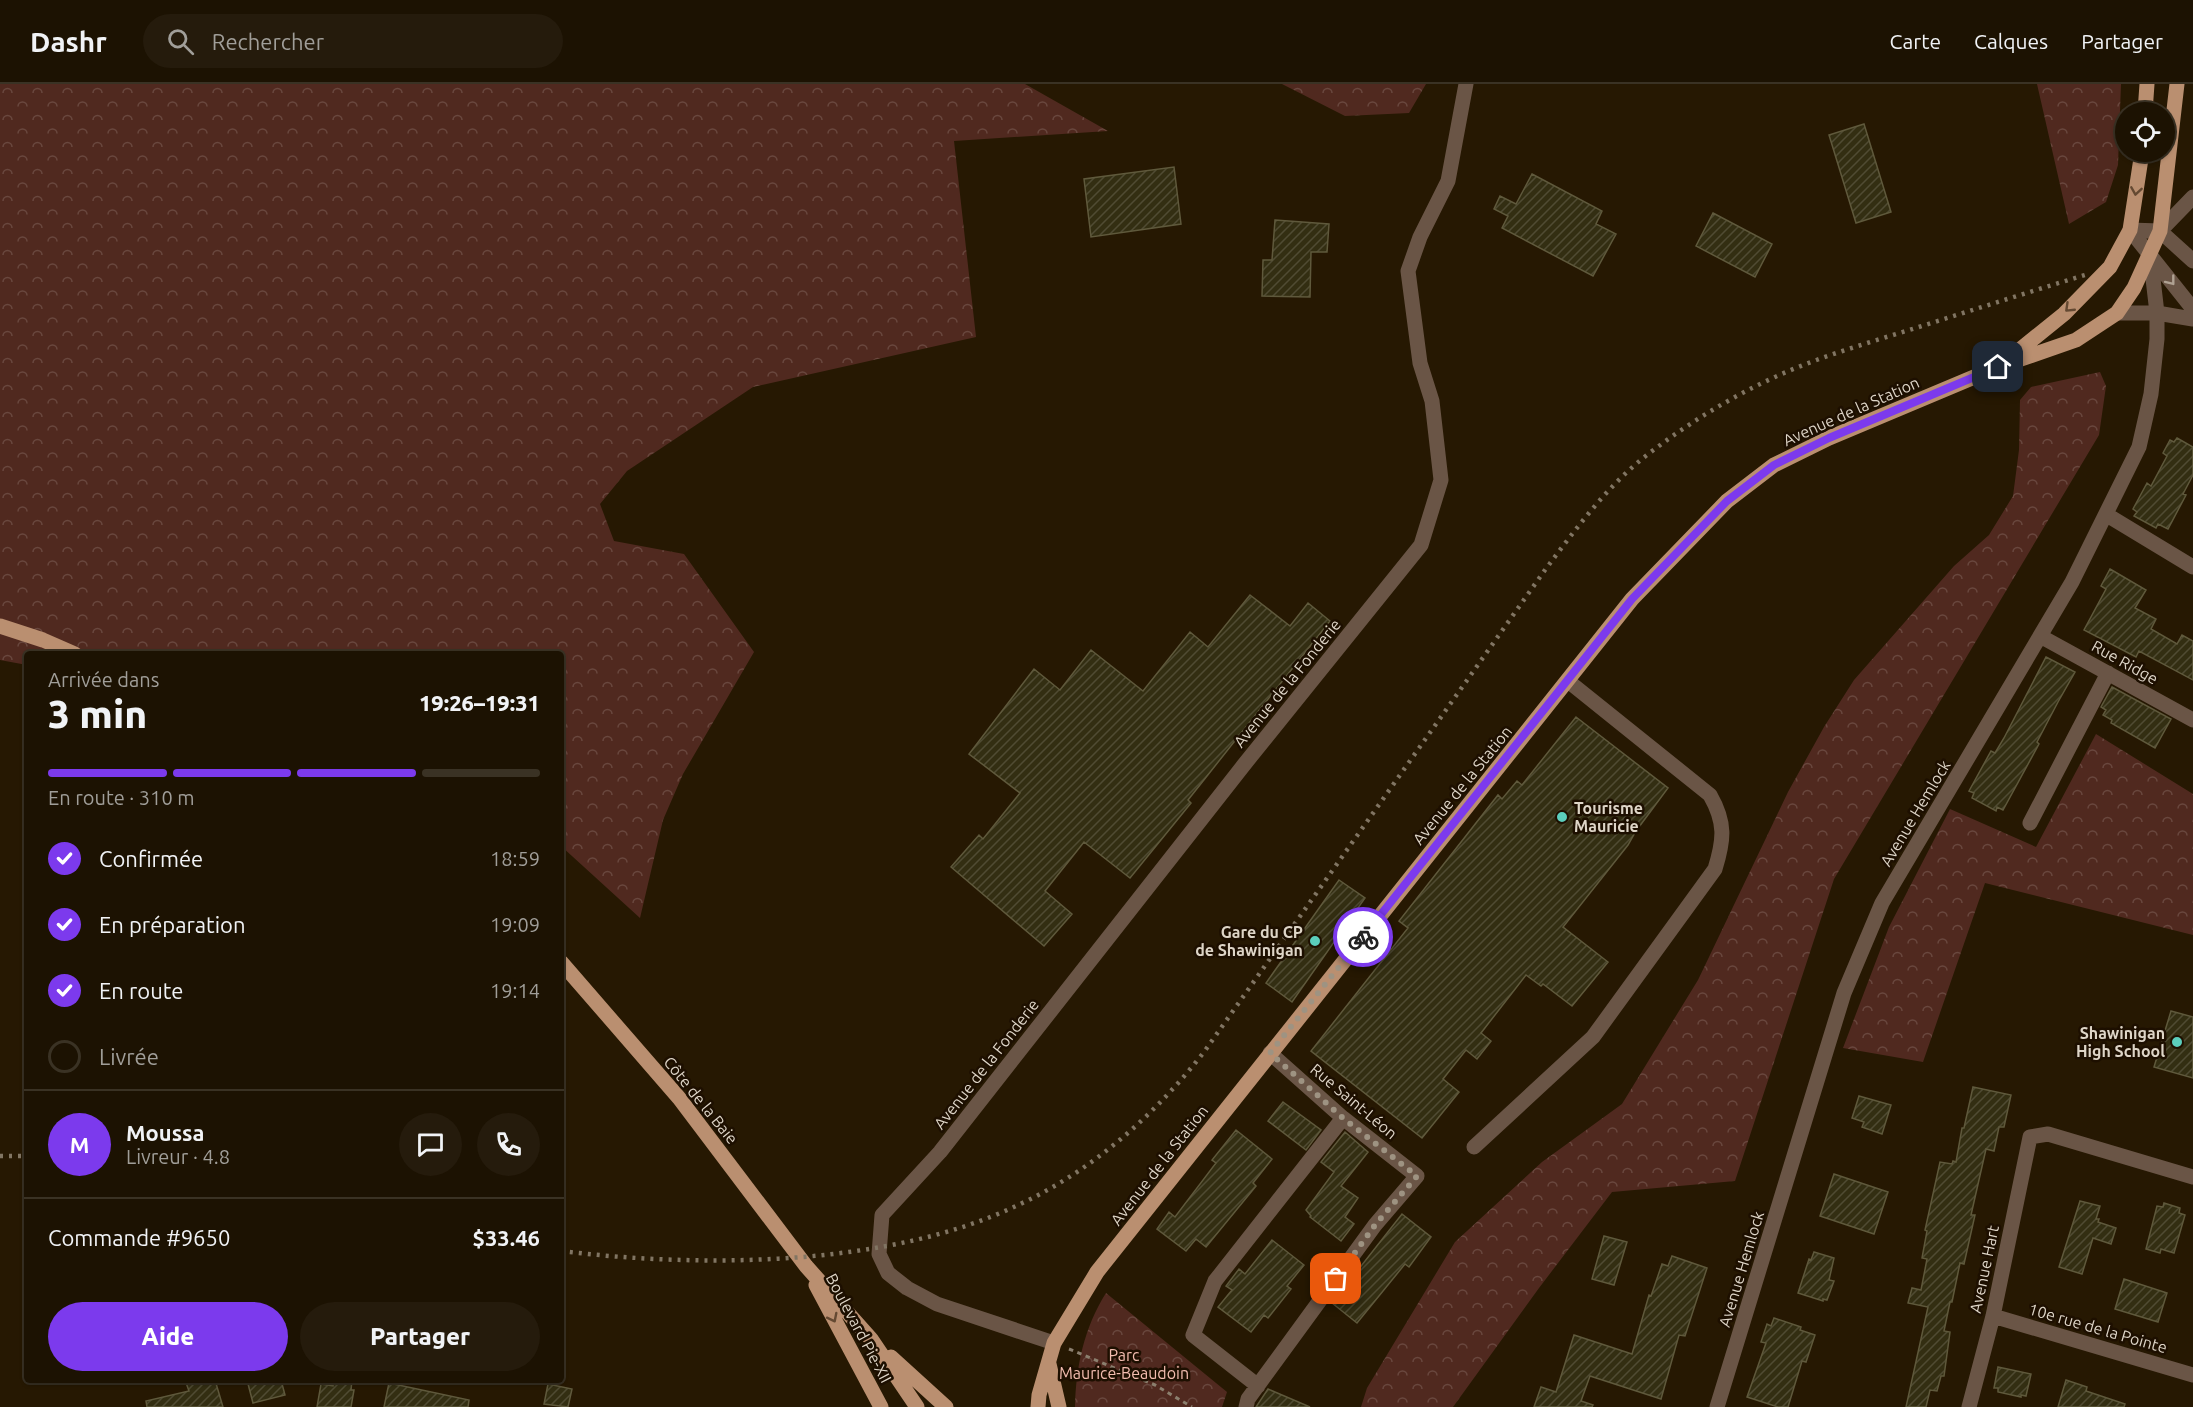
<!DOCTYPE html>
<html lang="fr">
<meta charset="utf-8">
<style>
body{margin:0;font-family:Ubuntu,sans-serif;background:#251b0c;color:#f1f3f6;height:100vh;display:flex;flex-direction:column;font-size:22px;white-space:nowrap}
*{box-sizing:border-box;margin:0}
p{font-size:20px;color:#a09e99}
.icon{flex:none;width:33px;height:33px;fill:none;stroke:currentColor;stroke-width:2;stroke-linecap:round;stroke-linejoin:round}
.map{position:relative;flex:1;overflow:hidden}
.drawer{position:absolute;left:24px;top:567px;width:540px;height:732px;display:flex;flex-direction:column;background:#1c1202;border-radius:6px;box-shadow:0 2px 4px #0004,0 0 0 2px #3a3224}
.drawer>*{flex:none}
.buttons{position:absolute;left:2115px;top:18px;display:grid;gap:12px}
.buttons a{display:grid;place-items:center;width:60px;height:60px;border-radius:50%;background:#1c1202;box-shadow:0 2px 4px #0004,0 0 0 2px #3a3224;font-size:30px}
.pin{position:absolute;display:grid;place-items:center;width:51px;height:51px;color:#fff;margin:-26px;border-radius:12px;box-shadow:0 3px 9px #0006}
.courier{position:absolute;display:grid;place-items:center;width:60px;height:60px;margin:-30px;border:4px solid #7c3aed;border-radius:50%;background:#fff;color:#222;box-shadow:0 2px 8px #0007}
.headline em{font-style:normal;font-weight:800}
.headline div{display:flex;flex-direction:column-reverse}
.headline{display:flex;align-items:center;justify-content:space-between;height:102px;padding:0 24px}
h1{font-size:39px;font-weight:800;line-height:45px}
.bar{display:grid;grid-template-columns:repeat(4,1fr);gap:9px 6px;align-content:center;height:72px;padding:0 24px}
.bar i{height:8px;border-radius:4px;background:#3a3224}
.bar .current{background:#7c3aed}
.bar p{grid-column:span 4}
.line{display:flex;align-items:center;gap:15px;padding:0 24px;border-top:2px solid #3a3224}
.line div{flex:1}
.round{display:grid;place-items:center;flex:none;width:63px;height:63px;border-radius:32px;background:#251b0c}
ol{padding:0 24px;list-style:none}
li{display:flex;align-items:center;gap:18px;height:66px}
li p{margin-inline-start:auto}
li .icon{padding:6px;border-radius:50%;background:#7c3aed;color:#fff;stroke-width:4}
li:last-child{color:#a09e99}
li i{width:33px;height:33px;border:3px solid #3a3224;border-radius:50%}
.action{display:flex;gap:12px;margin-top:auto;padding:12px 24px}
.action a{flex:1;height:69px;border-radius:36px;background:#7c3aed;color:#fff;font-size:24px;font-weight:800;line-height:69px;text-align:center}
.action a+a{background:#251b0c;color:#f1f3f6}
header{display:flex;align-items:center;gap:36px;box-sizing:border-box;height:84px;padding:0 30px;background:#1c1202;border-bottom:2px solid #3a3224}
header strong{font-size:28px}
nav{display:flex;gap:33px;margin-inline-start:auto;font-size:21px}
.search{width:420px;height:54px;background:#251b0c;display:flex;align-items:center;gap:15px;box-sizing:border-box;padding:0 21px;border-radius:33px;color:#a09e99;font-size:22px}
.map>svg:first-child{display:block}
.forest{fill:url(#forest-crowns)}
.building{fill:url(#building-hatch);stroke:#5f593c;stroke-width:1.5}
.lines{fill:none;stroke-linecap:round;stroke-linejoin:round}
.path{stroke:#8b7f6e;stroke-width:3;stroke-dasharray:4.5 4.5;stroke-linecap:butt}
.minor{stroke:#6a5546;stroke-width:15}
.major{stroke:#ba8f70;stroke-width:15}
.rail{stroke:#817563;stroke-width:4.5;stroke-dasharray:3 6;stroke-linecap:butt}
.oneway{stroke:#644932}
.oneway2{stroke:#b0a293}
.done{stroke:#9e9382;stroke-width:6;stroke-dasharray:0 10.8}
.route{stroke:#7c3aed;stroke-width:8}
.poi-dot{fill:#5bcebc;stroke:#1d0f00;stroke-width:2}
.labels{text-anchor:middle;stroke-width:5;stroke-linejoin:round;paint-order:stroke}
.street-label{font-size:16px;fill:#ded5c7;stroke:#1d0f00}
.poi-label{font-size:16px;font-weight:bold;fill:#ded5c7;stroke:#1d0f00;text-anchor:end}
.park-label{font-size:16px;fill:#f3bdaf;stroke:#1d0f00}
</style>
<header>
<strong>Dashr</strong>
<div class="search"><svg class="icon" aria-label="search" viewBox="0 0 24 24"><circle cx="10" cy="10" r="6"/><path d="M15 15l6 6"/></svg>Rechercher</div>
<nav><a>Carte</a><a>Calques</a><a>Partager</a></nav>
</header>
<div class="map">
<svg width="2193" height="1323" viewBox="0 0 2193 1323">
<defs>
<pattern id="forest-crowns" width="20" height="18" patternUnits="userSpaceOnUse" patternTransform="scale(1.5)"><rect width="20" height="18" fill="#50291f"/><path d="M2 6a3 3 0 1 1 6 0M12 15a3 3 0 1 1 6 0" fill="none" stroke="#69473e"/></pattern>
<pattern id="building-hatch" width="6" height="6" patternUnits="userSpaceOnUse" patternTransform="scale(1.5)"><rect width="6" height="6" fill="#332e12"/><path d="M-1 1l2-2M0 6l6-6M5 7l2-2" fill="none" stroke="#504b33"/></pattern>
</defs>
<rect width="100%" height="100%" fill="#261802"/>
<path class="forest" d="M0,0h1025l83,47 -154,10 22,196 -223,50 -126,84 -27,33 14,37 70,13 70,98 -71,122 -20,46 -23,98 -79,-72v-192h-534v11l-27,-5z
M1282,0h144l-17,29 -64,3z
M2037,0h84l-3,81 -12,37 -37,22z
M2100,288l6,14 -7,49 -265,444 -99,302 -123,11 -73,96 -86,119h-92l6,-19 88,-146 87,-80 80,-58 76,-124 90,-188 36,-65 30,-47 100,-114 35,-31 24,-39 6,-46 1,-50 11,-13z
M2096,650l97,60v141l-208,-52 -62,179 -80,-14 46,-121 61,-118 86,38z
M1106,1209l121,99 -5,15h-147c1,-41 9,-79 31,-114z"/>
<path class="building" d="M1864,40l27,88 -35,11 -27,-88z
M1174,83l7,57 -90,13 -7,-58z
M1532,90l70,37 -6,13 20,10 -23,42 -91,-48 6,-12 -14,-7 6,-13 16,8z
M1713,129l59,31 -17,33 -59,-31z
M1275,136l54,4 -2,28h-16l-1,45 -48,-1 1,-36h9z
M2177,354l16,9v28l-10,19 3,1 -18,34 -10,-5 -2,4 -22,-12 3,-4 -4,-3 14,-26 4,3 16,-30 -4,-3 7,-13 4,2z
M2110,485l36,21 -11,18 21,11 -5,10 26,15 5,-9 11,6v39l-54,-29 -3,6 -52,-27 22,-41 -5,-3z
M1250,511l40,31 18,-23 22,18 -142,179 3,3 -61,75 -46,-36 -39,49 27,23 -28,32 -93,-79 28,-32 4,4 37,-46 -51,-39 65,-85 26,21 31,-40 52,41 47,-59 18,15z
M2046,573l29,15 -17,30 -21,40 2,2 -36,66 -6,-3 -1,4 -24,-13 2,-5 -5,-2 22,-40 4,2 9,-15z
M2112,603l59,32 -16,29 -44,-25 1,-3 -9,-5 3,-5 -5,-3z
M1576,633l92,71 -32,43 -8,14 -65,82 45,35 -36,44 -29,-22 -2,2 -15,-11 -45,58 10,8 -14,18 -11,-9 -23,29 16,13 -37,46 -111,-87 97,-123 -9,-7 99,-126 4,4 15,-18 5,4z
M1339,796l26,18 -73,104 -26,-19z
M2171,927l22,6v61l-39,-11z
M1973,1003l38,8 -7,32h-5l-5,24 -8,-2 -15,66h4l-11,49 -4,-1 -8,39h-2l-6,29 6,1 -6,44h-3l-4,15 -7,-1 -4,17h-20l22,-100 -20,-4 4,-15 9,2 6,-31 -5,-1 5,-27 -2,-1 15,-68 12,2 1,-3 3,1 6,-34h2z
M1859,1012l32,9 -9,29 -20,-7 2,-5 -12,-4z
M1283,1018l38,28 -15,20 -38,-29z
M1236,1046l36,29 -19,24 3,3 -50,61 -10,-8 -10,12 -29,-22 12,-17 6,5 41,-54 -4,-3z
M1345,1048l23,20 -27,34 17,12 -13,19 9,7 -13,17 -31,-24 1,-1 -5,-6 28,-38 -13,-10z
M1834,1090l54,18 -14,42 -54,-18z
M2080,1117l20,5 -4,13h3l-1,3 18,6 -5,16 -18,-6 -11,36 -23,-7z
M2164,1119l16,5 -1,5 6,2 -11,38 -13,-4 -1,4 -14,-4 11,-43 6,1z
M1402,1130l29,23 -22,30 -4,-3 -48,59 -25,-20z
M1604,1152l23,6 -13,43 -22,-6z
M1272,1156l32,25 -17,21 4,3 -23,29 -4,-3 -13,17 -33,-25 14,-17 -6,-4 13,-17 6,5z
M1814,1168l20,6 -5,22 5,1 -7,19 -4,-1v2l-25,-8 11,-34 2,1z
M1672,1172l35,12 -22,68 -6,-1 -18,64 -71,-23 -9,25 12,4 -1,2h-58l7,-20 15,5 18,-57 58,19 17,-59 2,1 11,-32 6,2z
M2124,1195l43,14 -9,29 -43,-13z
M1774,1234l27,9 -1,3 15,5 -9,27 -4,-1 -14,46h-10l-31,-10 19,-54 -5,-1 6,-18 4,2z
M1998,1283l33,7 -5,22 -5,-1v2l-23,-5v-4h-4z
M185,1296h30l8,27h-76l-1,-6 43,-10z
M247,1296h34l4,15 -32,8z
M334,1296h18l-1,10h3l-3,17h-34l4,-23 12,2z
M2066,1296l21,7 -1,4 39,13 -1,3h-66z
M389,1299l80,17 -1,7h-84z
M548,1300l24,5 -4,18 -24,-3z
M1268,1305l42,18h-54z"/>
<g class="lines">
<path class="path" d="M1069,1265l86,36 37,22"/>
<path class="minor" d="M2130,146l63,79
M2130,146l30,1 33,30
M2160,147l33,-34
M2117,229h40l36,6
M2107,431l86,52
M2040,552l153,84
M2030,739l78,-150
M1474,1063l119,-110 122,-168c9,-29 11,-46 -5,-74l-142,-114
M1993,1232l200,59
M1054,1259l-117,-39 -30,-16 -19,-15 -9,-19 3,-39 58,-63 303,-386 178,-221 20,-65 -9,-79 -12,-38 -12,-92 12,-34 28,-56 18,-97
M1258,1302l-65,-51 22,-54 128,-163
M1246,1323l2,-8 127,-174 42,-49 -74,-58 -73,-65
M1717,1323l127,-414 38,-90 190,-321 67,-135 12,-53 6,-55v-26l-7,-60
M1969,1323l24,-91 37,-179 18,-3 145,43"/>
<path class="major" d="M2145,28l2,-28
M2007,276l57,-46 46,-47 20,-37 12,-78
M0,542l43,14 32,14
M561,878l118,136 127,168 65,73 46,68
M816,1201l65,122
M891,1273l55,50
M1049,1280l10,43
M1038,1323l1,-12 15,-52 43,-71 535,-673 95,-98 47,-36 55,-27 169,-71 78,-27 41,-27 17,-25 26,-57 17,-147"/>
<path class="rail" d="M0,1072h27
M561,1167c140,17 326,16 455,-45 76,-35 137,-89 188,-154l341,-482c30,-40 62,-84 102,-115 40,-31 82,-57 128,-78 48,-22 100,-36 150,-52 54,-17 107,-34 160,-50"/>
</g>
<defs><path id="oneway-chevron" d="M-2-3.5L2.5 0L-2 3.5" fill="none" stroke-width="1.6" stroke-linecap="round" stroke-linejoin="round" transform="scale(1.5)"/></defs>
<g class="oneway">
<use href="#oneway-chevron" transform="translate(2136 107) rotate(99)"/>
<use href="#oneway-chevron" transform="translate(2069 224) rotate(136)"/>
<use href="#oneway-chevron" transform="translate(833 1234) rotate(63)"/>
</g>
<use class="oneway2" href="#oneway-chevron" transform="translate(2171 197) rotate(52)"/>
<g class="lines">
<path class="done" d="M1336,1195l39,-54 42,-49 -74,-58 -73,-65 93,-116"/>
<path class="route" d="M1363,853l269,-338 95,-98 47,-36 55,-27 169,-71"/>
</g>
<g class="poi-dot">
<circle cx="1562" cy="733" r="6"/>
<circle cx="1315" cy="857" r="6"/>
<circle cx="2177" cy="958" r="6"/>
</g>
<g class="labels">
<g class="street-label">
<text transform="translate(1851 327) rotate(-24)" y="6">Avenue de la Station</text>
<text transform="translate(2125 578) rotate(29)" y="6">Rue Ridge</text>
<text transform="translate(1287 599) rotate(-51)" y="6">Avenue de la Fonderie</text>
<text transform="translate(1462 701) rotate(-51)" y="6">Avenue de la Station</text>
<text transform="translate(1915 729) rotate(-59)" y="6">Avenue Hemlock</text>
<text transform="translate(986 980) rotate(-52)" y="6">Avenue de la Fonderie</text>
<text transform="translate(701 1016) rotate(51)" y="6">Côte de la Baie</text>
<text transform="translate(1354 1017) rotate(40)" y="6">Rue Saint-Léon</text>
<text transform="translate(1159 1081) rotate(-52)" y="6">Avenue de la Station</text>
<text transform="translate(1741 1185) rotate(-73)" y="6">Avenue Hemlock</text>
<text transform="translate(1984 1185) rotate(-78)" y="6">Avenue Hart</text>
<text transform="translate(859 1244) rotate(62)" y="6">Boulevard Pie-XII</text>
<text transform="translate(2098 1244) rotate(16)" y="6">10e rue de la Pointe</text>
</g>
<g class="poi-label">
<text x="1574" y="730" text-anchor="start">Tourisme<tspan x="1574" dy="18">Mauricie</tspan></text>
<text x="1303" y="854">Gare du CP<tspan x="1303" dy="18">de Shawinigan</tspan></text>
<text x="2165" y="955">Shawinigan<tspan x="2165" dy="18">High School</tspan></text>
</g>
<g class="park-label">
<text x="1124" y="1277">Parc<tspan x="1124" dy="18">Maurice-Beaudoin</tspan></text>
</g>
</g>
</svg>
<div class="buttons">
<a><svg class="icon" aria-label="locate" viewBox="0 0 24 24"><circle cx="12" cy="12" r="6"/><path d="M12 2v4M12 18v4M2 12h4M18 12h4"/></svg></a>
</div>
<div class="pin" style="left:1336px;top:1195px;background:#ea580c"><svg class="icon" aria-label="bag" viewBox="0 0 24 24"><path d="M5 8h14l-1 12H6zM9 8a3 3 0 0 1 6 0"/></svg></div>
<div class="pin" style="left:1998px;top:283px;background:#1f2937"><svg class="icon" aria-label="home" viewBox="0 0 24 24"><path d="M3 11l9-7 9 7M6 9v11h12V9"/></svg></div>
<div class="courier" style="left:1363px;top:853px"><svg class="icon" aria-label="bike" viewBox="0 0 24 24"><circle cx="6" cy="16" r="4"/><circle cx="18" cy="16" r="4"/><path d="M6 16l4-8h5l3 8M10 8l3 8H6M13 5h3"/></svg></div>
<section class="drawer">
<div class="headline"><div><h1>3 min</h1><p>Arrivée dans</p></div><em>19:26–19:31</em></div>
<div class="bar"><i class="current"></i><i class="current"></i><i class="current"></i><i></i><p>En route · 310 m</p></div>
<ol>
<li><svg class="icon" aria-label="check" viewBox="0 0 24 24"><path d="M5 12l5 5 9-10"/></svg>Confirmée<p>18:59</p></li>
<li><svg class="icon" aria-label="check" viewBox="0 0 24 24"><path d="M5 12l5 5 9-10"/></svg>En préparation<p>19:09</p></li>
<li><svg class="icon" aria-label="check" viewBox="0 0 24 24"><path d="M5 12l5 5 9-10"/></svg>En route<p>19:14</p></li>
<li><i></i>Livrée</li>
</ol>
<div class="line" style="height:108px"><b class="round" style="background:#7c3aed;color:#fff">M</b><div><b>Moussa</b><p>Livreur · 4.8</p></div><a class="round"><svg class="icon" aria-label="chat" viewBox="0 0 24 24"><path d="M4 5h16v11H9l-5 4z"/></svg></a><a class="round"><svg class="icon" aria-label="phone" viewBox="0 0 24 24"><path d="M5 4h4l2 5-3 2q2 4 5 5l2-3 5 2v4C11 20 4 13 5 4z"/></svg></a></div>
<div class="line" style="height:78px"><div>Commande #9650</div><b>$33.46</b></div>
<div class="action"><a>Aide</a><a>Partager</a></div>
</section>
</div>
